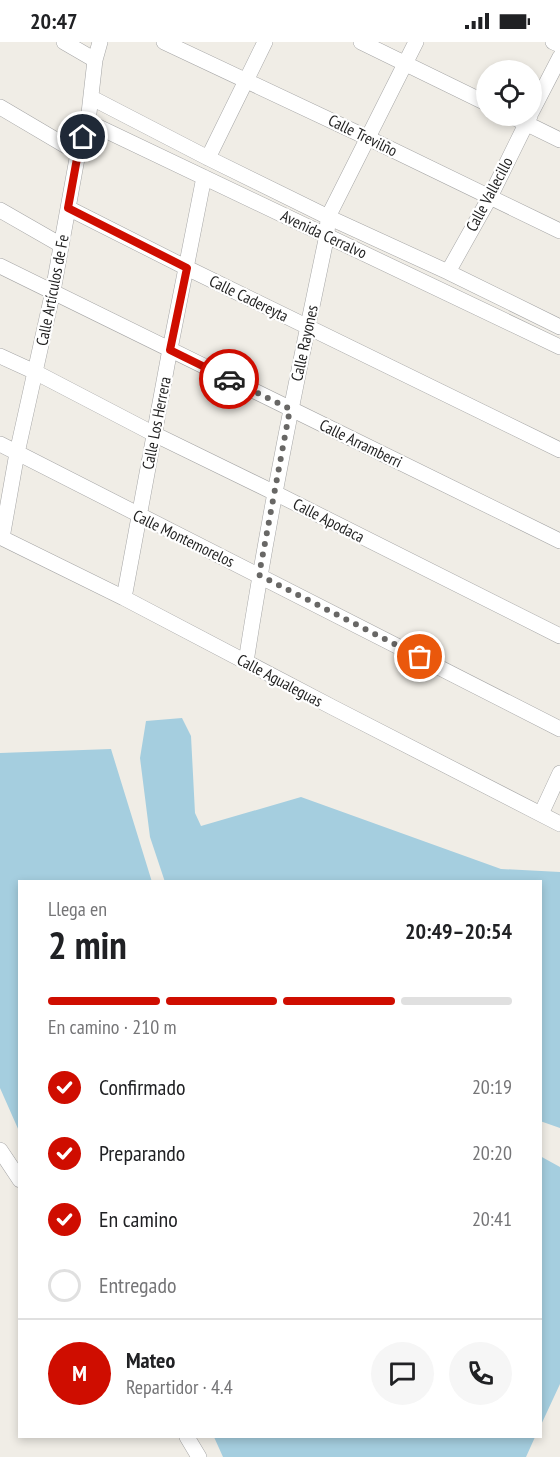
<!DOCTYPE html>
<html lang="es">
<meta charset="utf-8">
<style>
body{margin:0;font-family:"PT Sans Narrow",sans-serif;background:#f6f6f6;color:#202124;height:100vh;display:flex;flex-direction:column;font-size:22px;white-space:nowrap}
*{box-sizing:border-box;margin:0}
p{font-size:20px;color:#757577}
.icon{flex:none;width:33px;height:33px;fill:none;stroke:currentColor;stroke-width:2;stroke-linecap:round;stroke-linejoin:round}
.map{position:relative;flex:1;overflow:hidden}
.drawer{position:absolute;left:18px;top:838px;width:524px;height:558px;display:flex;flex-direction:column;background:#fff;border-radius:0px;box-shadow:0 3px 9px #0003}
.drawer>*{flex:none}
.tools{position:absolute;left:476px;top:18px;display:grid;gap:12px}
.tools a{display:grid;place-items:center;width:66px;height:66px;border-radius:50%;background:#fff;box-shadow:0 3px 9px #0003;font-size:30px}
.pin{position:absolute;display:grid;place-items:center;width:51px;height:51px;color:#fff;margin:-26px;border:3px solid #fff;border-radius:50%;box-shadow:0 2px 6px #0007}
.courier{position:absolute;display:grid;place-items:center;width:60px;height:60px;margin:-30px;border:4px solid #cf0d00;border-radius:50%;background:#fff;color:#222;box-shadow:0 2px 8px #0007}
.summary em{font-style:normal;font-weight:700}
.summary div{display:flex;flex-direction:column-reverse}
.summary{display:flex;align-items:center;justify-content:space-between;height:102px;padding:0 30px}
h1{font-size:39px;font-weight:700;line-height:45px}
.bar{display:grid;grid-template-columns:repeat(4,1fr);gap:9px 6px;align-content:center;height:72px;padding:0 30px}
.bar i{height:8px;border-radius:4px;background:#e0e0e0}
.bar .active{background:#cf0d00}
.bar p{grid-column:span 4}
.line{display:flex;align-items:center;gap:15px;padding:0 30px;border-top:2px solid #e0e0e0}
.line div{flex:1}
.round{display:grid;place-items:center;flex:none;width:63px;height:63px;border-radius:32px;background:#f6f6f6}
ol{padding:0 30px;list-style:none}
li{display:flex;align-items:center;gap:18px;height:66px}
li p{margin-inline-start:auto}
li .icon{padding:6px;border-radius:50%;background:#cf0d00;color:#fff;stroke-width:4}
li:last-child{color:#757577}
li i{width:33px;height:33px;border:3px solid #e0e0e0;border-radius:50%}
.status{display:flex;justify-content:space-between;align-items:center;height:42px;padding:0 30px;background:#fff;direction:ltr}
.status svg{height:16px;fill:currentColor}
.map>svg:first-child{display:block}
.water{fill:#a5cedf}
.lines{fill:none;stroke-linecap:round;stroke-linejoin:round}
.minor-casing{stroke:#a6a6a6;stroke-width:16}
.minor{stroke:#fff;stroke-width:15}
.done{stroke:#686765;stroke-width:6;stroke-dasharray:0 10.8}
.route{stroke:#cf0d00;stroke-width:8}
.labels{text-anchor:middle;stroke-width:4.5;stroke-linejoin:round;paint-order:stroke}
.street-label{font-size:16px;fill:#1f1f1f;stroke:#fff}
</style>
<div class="status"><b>20:47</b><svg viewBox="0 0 49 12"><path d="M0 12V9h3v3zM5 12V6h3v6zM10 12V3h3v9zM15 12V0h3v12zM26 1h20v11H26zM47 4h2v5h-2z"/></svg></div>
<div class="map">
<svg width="560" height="1415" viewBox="0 0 560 1415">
<rect width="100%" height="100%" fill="#f0ede6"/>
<path class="water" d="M182,676l9,18 4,77 6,13 100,-29 200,72 59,3v256l-20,-7v-239h-375l-15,-45 -10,-79 6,-37z
M111,707l41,133h-132l-1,249 -19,-43v-335z
M540,1114l20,11v217l-20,43z
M214,1395h321l-9,20h-303z"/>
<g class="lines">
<defs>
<path id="minor" d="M64,0l31,18
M164,0l204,96 192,93
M361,0l125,61
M553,0l7,3
M92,56l116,60 120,59 120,55 112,55
M0,65l78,46
M531,71l29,-56
M511,74l49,24
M88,80l472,225
M208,116l57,-116
M68,166l119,60 373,182
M0,168l61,35
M0,224l560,275
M448,230l42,-75 40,-81
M0,314l35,16 119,62 121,59 285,143
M0,402l560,285
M0,495l124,61 208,109 228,117
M2,496l15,-85 36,-162 25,-138 10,-31 7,-62 5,-18
M124,556l46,-249 34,-172
M246,620c22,-143 51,-285 81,-427l1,-18 88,-175
M541,772l19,-41
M0,1108l20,30
M187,1395l12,20"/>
</defs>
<use href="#minor" class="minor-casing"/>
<use href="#minor" class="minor"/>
</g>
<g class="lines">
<path class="done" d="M229,337l61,30 -31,166 161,82"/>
<path class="route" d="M83,95l-5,16 -10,55 119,60 -17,82 59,29"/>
</g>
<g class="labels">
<g class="street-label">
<text transform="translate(363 93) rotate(26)" y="6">Calle Trevilño</text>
<text transform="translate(489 152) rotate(-62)" y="6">Calle Vallecillo</text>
<text transform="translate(324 192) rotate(25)" y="6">Avenida Cerralvo</text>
<text transform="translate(52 248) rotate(-79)" y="6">Calle Artículos de Fe</text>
<text transform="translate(249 256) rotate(26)" y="6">Calle Cadereyta</text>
<text transform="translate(304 301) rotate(-78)" y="6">Calle Rayones</text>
<text transform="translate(156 381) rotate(-79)" y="6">Calle Los Herrera</text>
<text transform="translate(361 401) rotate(26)" y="6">Calle Arramberri</text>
<text transform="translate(329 478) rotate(27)" y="6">Calle Apodaca</text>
<text transform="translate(184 496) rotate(26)" y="6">Calle Montemorelos</text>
<text transform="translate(280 638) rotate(28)" y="6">Calle Agualeguas</text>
</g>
</g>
</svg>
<div class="tools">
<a><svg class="icon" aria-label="locate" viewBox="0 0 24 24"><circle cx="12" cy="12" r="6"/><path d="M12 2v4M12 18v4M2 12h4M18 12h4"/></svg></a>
</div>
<div class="pin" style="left:420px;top:615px;background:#ea580c"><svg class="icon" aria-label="bag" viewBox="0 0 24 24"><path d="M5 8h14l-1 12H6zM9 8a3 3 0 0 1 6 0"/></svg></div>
<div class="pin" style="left:83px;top:95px;background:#1f2937"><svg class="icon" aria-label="home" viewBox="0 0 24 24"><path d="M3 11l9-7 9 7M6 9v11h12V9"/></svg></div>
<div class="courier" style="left:229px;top:337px"><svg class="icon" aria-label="car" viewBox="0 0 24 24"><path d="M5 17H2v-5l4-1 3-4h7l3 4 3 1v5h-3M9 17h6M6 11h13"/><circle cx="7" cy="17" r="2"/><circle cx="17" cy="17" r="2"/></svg></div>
<section class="drawer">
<div class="summary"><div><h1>2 min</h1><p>Llega en</p></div><em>20:49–20:54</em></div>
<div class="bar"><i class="active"></i><i class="active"></i><i class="active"></i><i></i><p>En camino · 210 m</p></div>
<ol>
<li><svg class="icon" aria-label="check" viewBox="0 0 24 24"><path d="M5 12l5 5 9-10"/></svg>Confirmado<p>20:19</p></li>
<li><svg class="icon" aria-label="check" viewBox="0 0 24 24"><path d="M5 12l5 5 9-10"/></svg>Preparando<p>20:20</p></li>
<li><svg class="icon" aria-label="check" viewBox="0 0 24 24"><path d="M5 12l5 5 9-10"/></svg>En camino<p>20:41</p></li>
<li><i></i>Entregado</li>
</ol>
<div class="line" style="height:108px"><b class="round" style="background:#cf0d00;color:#fff">M</b><div><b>Mateo</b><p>Repartidor · 4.4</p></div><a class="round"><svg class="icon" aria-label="chat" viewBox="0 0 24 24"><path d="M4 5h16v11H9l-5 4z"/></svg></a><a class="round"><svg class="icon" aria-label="phone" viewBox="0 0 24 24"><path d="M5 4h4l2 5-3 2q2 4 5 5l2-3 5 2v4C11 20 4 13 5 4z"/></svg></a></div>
</section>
</div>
